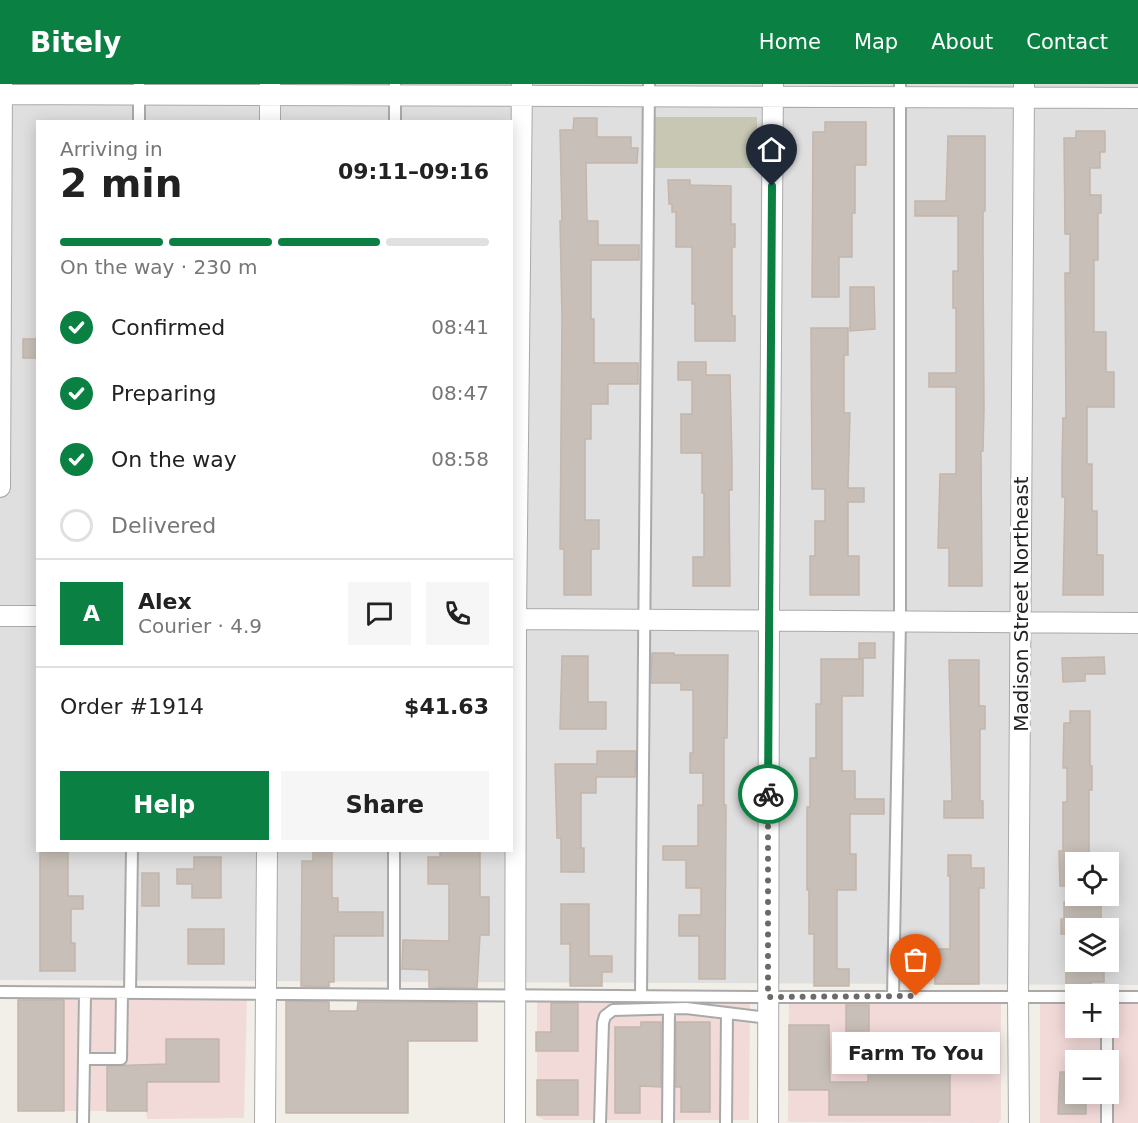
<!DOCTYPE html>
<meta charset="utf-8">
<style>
body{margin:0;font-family:"DejaVu Sans",sans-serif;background:#f6f6f6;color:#222;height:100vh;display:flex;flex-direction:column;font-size:22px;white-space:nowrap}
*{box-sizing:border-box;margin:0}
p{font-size:20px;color:#767676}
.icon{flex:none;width:33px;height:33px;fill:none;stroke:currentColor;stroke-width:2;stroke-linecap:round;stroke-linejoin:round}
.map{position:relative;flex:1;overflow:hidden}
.drawer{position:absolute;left:36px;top:36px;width:477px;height:732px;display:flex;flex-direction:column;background:#fff;border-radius:0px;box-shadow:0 3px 15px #0003}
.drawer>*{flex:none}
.controls{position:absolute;left:1065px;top:768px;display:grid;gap:12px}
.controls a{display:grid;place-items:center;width:54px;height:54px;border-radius:0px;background:#fff;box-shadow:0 3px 15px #0003;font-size:30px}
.pin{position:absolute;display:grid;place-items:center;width:51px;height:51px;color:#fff;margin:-62px -26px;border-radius:50% 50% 50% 0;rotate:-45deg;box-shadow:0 0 6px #0007}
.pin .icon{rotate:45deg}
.courier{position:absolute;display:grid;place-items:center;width:60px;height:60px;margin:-30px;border:4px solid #0b8043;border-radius:50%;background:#fff;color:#222;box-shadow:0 2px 8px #0007}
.bubble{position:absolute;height:42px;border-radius:0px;background:#fff;box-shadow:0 3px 15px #0003;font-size:20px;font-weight:700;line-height:42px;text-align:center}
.overview em{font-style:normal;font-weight:700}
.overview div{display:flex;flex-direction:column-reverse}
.overview{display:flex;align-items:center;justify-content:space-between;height:102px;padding:0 24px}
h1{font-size:39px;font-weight:700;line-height:45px}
.bar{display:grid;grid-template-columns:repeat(4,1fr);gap:9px 6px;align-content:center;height:72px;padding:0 24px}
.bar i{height:8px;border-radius:4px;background:#e0e0e0}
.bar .on{background:#0b8043}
.bar p{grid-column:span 4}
.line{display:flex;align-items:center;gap:15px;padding:0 24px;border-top:2px solid #e0e0e0}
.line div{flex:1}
.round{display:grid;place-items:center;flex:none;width:63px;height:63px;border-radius:0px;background:#f6f6f6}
ol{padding:0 24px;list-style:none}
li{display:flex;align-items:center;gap:18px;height:66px}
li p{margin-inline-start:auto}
li .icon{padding:6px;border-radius:50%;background:#0b8043;color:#fff;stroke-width:4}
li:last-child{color:#767676}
li i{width:33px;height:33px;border:3px solid #e0e0e0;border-radius:50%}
.primary-button{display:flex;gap:12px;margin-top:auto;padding:12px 24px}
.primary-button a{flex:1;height:69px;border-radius:0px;background:#0b8043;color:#fff;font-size:24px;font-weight:700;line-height:69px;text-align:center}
.primary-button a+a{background:#f6f6f6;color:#222}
header{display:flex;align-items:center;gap:36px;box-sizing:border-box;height:84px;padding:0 30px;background:#0b8043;color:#fff}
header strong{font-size:28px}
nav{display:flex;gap:33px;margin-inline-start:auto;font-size:21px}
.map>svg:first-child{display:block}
.residential{fill:#e0dfdf;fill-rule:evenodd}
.commercial{fill:#f2dad9;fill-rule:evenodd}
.construction{fill:#c7c7b4}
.building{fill:#c7bfb8;stroke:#c4b6ab;stroke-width:1.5}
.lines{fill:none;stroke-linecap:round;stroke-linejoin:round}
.lane-casing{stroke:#a9a9a9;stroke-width:14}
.street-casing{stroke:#a9a9a9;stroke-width:22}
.lane{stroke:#fff;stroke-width:10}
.street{stroke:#fff;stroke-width:20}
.done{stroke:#6b6a68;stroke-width:6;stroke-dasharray:0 10.8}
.route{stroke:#0b8043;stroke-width:8}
.labels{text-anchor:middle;stroke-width:6;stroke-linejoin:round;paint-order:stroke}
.street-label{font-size:20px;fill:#222;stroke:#fff}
</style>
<header>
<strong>Bitely</strong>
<nav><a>Home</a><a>Map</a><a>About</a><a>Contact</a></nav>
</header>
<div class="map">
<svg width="1138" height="1039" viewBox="0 0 1138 1039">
<rect width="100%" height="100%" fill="#f2efe9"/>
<path class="residential" d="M0,0h1138v901l-1138,-5zM38,38h474v728h-474zM1076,778h32v34h-32zM1076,844h32v34h-32z"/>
<path class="commercial" d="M18,911l229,3 -3,120 -97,1 -1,-8h-128z
M537,916h213l-1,120h-205l-7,-4z
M789,916l212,1v119l-3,3 -208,-1 -2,-1z
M1040,917h35l1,27h32l1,-26h29v121h-98zM1076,976h32v34h-32z"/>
<path class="construction" d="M654,33h103v51h-104z"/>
<path class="building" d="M574,34h23v19h34v11h7l-1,15h-51l1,58h11v24h41v15h-48v59h3v44h44v21h-30v20h-17v35h-6v81h14v29h-8v46h-27v-46h-4l2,-230 -2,-98h2l-2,-91h13z
M825,38h41v43h-11v48h-3v44h-13v40h-27l1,-165h12z
M1076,47h29v21h-5v16h-10v27h11v18h-3v47h-4v72h12v40h8v35h-27v57h5v47h5v44h6v40h-40l2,-98h-3v-33l1,-46h3l-1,-145h5v-39h-5l-1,-96h12z
M948,52h37v75h-2v41l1,157 -1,42h-2l1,135h-33v-38h-11l2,-74h16v-87h-27v-14h27v-65h-3v-37h5v-55h-43v-15h31z
M668,96h22v5l41,1v38h4v23h-3v69h3v25h-40v-37h-3v-57h-16v-35h-4v-8h-3z
M850,203h24l1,42 -25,2z
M811,244h37v27h-4v58h6l-2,75h16v14h-16v54h11v39h-49v-39h5v-35h10v-32h-13z
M23,255h15v19h-15z
M678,278h28v13h24l2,86v29h-3l1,96h-37v-29h11v-64h-2v-40h-21v-39h11v-34h-14z
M859,559h16v15h-16z
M652,569h22v2h54l-1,83h-3v67h2l-1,174h-26v-43h-20v-21h22v-27h-15v-28h-23v-14h35v-41h5v-32h-13v-20h3v-63h-12v-7h-30z
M562,572h26v46h18v27h-46z
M1104,573l1,17h-20v7l-22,1 -1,-24z
M821,575h42v37h-21v75h13v28h29v15h-34v40h6v36h-19v79h12v17h-35v-52h-5v-44h-2v-83h3v-49h6v-54h5z
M949,576h30v46h6v23h-5v72h3v17h-39v-17h8z
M1070,627h20v55h2v24h-3v72h-13v24h-16l-1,-35h4v-49h4v-34h-4l1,-45h6z
M597,667h39l-1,26h-39v16h-15v55h3v24h-23v-34h-4l-2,-74h42z
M313,766h19v48h6v14h45v24h-49v46h-5v5l-28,-1 1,-125h11z
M440,766h40v47h9v38h-9l-3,53 -48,-1v-17l-27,-1 1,-29 46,1v-57h-21v-27h12z
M40,768h28v44h15v13h-12v34h4v28h-35z
M948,771h23v13h13v20h-5v96h-44v-35h15v-73h-2z
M194,773h27v41h-29v-14h-15v-15h17z
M142,789h17v33h-17z
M1064,818h37v26h-25v6h-15v-15h3z
M561,820h28v52h23v16h-10v14h-32v-42h-9z
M188,845h36v35h-36z
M1066,878h38v20h-13v4h-25z
M18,916h46v111h-46z
M286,917l43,1v9h28l1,-9 119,1v38h-69v72h-122z
M551,919h27v48h-42v-19h15z
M846,921h23v26h-23z
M641,938h20v65l-21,-1v27h-25v-86h26z
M676,938h34v90h-29v-25h-5z
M789,941h40l1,57h38v-15h21v-24h20v24h41v48h-121v-25h-40z
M166,955h53v43h-72v29h-40v-45l59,-2z
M1060,988h16v22l10,2v18h-28z
M537,996h41v35h-41z"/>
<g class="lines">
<defs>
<path id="lane" d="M395,0v38
M139,38v-38
M0,908l754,5h322
M130,909l2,-143
M394,910v-144
M641,912l8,-912
M893,913l7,-376v-537
M1108,913h30
M1107,944v32
M84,975h37l1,-66
M1107,1010v29
M83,1039l2,-130
M600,1039l3,-100 2,-7 8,-6 73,-2 82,10
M668,1039l1,-114
M726,1039l1,-110"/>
<path id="street" d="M0,10l1138,4
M270,38v-38
M0,403l2,-403
M0,532h38
M512,535l626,4
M265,1039l2,-273
M515,1039l1,-504 6,-534
M768,1039l1,-518 4,-521
M1019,1039l-1,-127 6,-911"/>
</defs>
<use href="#lane" class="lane-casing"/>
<use href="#street" class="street-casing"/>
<use href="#lane" class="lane"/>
<use href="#street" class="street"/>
</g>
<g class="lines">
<path class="done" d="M768,710v203l148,-1"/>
<path class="route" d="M768,710l4,-608"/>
</g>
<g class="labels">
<g class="street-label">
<text transform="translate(1021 520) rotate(-90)" y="7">Madison Street Northeast</text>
</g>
</g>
</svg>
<div class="controls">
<a><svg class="icon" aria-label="locate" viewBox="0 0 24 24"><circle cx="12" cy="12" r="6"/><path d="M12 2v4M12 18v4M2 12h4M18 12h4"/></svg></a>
<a><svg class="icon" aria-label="layers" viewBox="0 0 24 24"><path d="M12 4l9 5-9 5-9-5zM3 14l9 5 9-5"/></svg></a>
<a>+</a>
<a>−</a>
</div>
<div class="pin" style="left:916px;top:912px;background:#ea580c"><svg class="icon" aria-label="bag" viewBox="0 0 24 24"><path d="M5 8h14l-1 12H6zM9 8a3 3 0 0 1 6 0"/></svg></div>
<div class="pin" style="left:772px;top:102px;background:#1f2937"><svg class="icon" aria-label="home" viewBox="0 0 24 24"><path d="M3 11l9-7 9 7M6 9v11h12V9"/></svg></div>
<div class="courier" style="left:768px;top:710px"><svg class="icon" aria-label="bike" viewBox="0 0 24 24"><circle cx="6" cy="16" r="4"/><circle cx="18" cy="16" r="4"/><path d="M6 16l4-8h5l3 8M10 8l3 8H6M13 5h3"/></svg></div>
<div class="bubble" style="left:832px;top:948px;width:168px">Farm To You</div>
<section class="drawer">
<div class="overview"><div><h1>2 min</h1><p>Arriving in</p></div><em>09:11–09:16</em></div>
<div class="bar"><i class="on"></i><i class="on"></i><i class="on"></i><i></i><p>On the way · 230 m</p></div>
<ol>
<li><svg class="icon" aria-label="check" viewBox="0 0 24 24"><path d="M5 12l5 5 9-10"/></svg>Confirmed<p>08:41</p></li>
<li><svg class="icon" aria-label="check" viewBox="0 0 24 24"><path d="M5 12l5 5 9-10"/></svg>Preparing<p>08:47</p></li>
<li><svg class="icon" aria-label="check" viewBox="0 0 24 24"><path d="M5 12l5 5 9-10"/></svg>On the way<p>08:58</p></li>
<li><i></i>Delivered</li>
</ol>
<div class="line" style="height:108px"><b class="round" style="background:#0b8043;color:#fff">A</b><div><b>Alex</b><p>Courier · 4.9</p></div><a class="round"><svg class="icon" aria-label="chat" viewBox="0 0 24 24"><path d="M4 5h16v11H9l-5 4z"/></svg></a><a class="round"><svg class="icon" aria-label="phone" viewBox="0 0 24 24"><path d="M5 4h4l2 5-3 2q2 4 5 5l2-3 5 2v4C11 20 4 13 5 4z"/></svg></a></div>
<div class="line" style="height:78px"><div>Order #1914</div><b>$41.63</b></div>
<div class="primary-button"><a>Help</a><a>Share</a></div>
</section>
</div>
